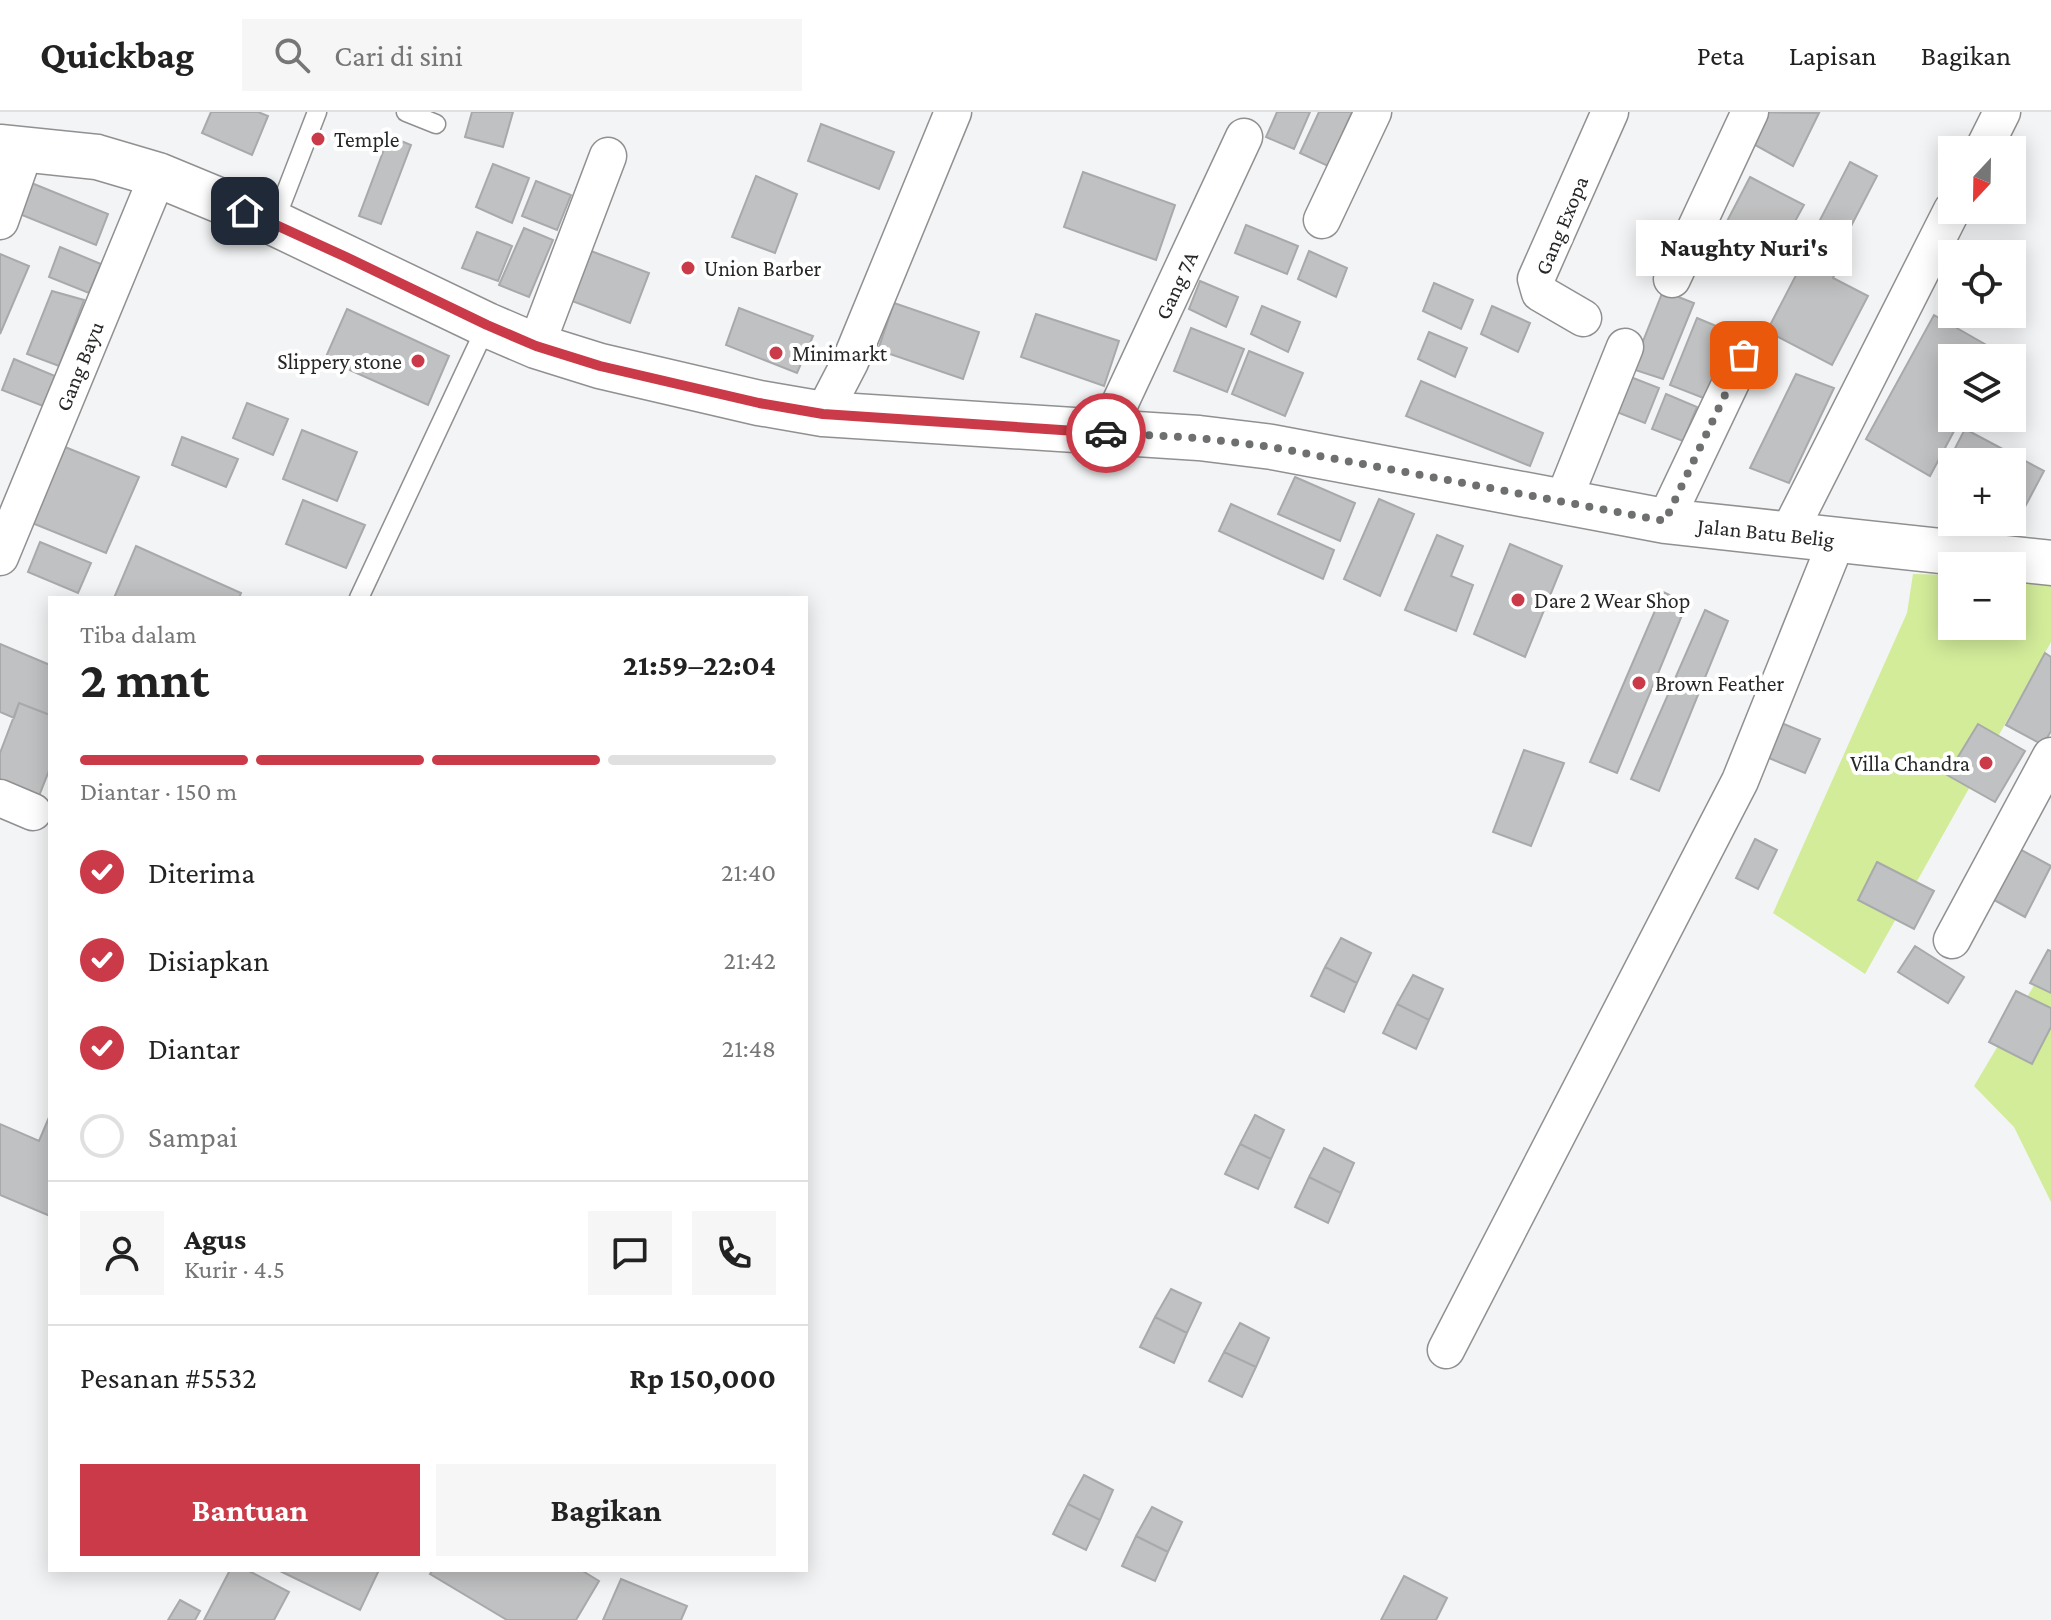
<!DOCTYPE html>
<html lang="id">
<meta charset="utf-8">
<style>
body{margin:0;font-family:"Crimson Pro",serif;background:#f6f6f6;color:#222;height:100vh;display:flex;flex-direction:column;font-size:30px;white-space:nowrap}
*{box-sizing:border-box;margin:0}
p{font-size:26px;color:#767676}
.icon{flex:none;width:44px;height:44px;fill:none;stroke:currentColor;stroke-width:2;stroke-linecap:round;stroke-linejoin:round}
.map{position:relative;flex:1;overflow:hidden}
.sheet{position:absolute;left:48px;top:484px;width:760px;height:976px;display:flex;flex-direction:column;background:#fff;border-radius:0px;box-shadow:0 4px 20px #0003}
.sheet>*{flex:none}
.needle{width:52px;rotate:202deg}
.controls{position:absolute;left:1938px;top:24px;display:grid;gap:16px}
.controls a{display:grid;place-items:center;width:88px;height:88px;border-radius:0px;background:#fff;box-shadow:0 4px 20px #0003;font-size:40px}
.pin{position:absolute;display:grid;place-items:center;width:68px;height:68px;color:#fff;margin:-34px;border-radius:16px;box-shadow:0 4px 12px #0006}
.courier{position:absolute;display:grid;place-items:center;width:80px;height:80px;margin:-40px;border:6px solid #cb3a48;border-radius:50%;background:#fff;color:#222;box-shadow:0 2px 10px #0007}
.bubble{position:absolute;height:56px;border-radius:0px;background:#fff;box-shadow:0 4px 20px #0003;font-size:26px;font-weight:700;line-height:56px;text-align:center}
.summary em{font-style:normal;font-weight:700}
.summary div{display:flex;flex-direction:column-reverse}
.summary{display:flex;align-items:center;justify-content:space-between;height:136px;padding:0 32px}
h1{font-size:52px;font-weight:700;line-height:60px}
.bar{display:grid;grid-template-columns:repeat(4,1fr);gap:12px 8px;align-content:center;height:96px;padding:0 32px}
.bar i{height:10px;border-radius:6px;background:#e0e0e0}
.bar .current{background:#cb3a48}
.bar p{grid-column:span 4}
.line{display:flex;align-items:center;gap:20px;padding:0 32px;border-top:2px solid #e0e0e0}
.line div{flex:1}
.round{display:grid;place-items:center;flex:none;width:84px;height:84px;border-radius:0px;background:#f6f6f6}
ol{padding:0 32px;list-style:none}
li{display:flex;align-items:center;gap:24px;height:88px}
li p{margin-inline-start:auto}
li .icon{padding:8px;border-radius:50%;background:#cb3a48;color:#fff;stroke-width:4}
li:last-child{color:#767676}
li i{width:44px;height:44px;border:4px solid #e0e0e0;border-radius:50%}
.primary-button{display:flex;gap:16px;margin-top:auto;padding:16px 32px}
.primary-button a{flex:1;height:92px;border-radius:0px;background:#cb3a48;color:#fff;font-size:32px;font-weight:700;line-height:92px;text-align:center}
.primary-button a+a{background:#f6f6f6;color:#222}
header{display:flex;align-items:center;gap:48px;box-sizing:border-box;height:112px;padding:0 40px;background:#fff;border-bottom:2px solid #e0e0e0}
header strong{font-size:38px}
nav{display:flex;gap:44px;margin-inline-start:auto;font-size:28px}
.search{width:560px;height:72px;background:#f6f6f6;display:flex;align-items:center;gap:20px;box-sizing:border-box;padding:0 28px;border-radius:0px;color:#767676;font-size:30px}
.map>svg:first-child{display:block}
.green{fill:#d2ec9a}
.building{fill:#c0c1c2;stroke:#a8a9aa;stroke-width:2}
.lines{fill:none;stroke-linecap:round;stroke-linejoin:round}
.service-casing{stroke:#909092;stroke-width:21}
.minor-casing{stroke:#909092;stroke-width:39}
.tertiary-casing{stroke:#909092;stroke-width:47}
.service{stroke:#fff;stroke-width:18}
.minor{stroke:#fff;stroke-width:36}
.tertiary{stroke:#fff;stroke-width:44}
.done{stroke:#6e6f6f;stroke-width:8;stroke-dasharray:0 14.4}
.route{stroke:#cb3a48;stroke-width:10}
.poi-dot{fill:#cb3a48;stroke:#fff;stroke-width:3}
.labels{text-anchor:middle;stroke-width:8;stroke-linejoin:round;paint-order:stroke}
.poi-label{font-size:22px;fill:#262727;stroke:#fff;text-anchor:start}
.street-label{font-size:22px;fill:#262727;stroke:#fff}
</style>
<header>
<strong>Quickbag</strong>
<div class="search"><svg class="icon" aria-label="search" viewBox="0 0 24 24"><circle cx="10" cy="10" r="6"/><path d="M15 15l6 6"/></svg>Cari di sini</div>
<nav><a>Peta</a><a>Lapisan</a><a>Bagikan</a></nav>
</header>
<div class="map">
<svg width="2051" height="1508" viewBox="0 0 2051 1508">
<rect width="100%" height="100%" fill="#f3f4f5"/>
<path class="green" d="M1913,462l39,1v51h60v-49l39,1v64l-186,332 -92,-61 134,-300z
M2051,845v245l-37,-75 -40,-41z"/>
<path class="building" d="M211,0h47l10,4 -16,39 -50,-22z
M472,0h41l-10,35 -38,-10z
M1277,0h33l-16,37 -28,-12z
M1319,0h33l-24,54 -28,-13z
M1753,0l66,1 -26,53 -52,-29z
M821,12l73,28 -15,37 -71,-28z
M389,24l22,9 -30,79 -22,-8z
M1850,50l27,14 -44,85 -27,-14z
M493,52l36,14 -17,45 -36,-16z
M1083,60l92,33 -19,55 -92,-33z
M756,64l41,18 -22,59 -43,-16z
M1750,65l54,28 -27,49 -53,-27z
M536,69l35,14 -14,35 -35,-14z
M29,70l79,32 -12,31 -79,-32z
M1246,113l52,21 -11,28 -52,-21z
M524,116l29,12 -24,57 -30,-12z
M477,120l35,14 -14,35 -36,-13z
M60,135l41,17 -12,29 -40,-16z
M591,139l58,22 -19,50 -58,-22z
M1309,139l38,17 -11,29 -38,-18z
M0,142l29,12 -29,68z
M1807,142l30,15 -4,9 35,18 -36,69 -65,-34z
M1200,169l38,16 -12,30 -37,-18z
M1434,171l39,17 -12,29 -38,-18z
M52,179l32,9 -25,66 -32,-12z
M1663,179l31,12 -31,76 -31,-10z
M894,191l85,29 -16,47 -85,-29z
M1262,194l38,16 -12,30 -37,-18z
M1492,194l38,17 -12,29 -37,-18z
M739,196l74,28 -16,37 -71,-28z
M347,197l102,47 -21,49 -103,-46z
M1036,202l83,27 -15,45 -83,-29z
M1934,203l63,36 -4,7h-41v60h9l-31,58 -64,-37z
M1697,206l36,15 -27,66 -36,-14z
M1191,216l53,21 -17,43 -53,-21z
M1429,220l38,16 -12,29 -37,-18z
M1249,239l54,22 -18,43 -53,-22z
M14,247l41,17 -12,30 -41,-16z
M1796,262l38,14 -45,95 -39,-15z
M1628,264l31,12 -14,35 -31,-12z
M1421,269l122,52 -13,33 -124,-50z
M1666,282l31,13 -14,34 -31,-12z
M247,291l41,16 -15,36 -40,-17z
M1965,317l79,42 -26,49 -6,-3v-55h-60v24l-13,-7z
M302,318l55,22 -20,49 -54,-22z
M182,325l56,22 -12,28 -54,-22z
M65,335l74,30 -33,76 -74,-30z
M1295,365l60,26 -15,38 -62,-27z
M1379,387l35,15 -34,82 -36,-17z
M303,388l62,25 -19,43 -60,-24z
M1231,392l103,46 -11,29 -104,-48z
M1437,423l26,11 -12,30 22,9 -17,46 -51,-21z
M40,430l51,21 -13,30 -50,-21z
M1510,432l52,22 -37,91 -51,-23z
M136,434l105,47 -2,5h-125z
M1663,480l24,11 -70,170 -27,-11z
M1705,498l23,11 -69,170 -28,-12z
M0,532l50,21v50l-31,-12 -5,15 -14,-6z
M2045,541l6,4v74l-8,14 -37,-20z
M19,591l31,12v53l-11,28 -39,-15v-28z
M1779,610l41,17 -15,34 -41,-17z
M1978,612l47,27 -30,51 -48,-27z
M1524,638l40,13 -33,83 -38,-14z
M1755,727l22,11 -19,39 -22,-11z
M2014,734l37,20 -26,51 -38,-21z
M1877,750l57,29 -20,38 -56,-29z
M1341,826l30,15 -14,30 -32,-16z
M1915,834l49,31 -16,26 -50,-31z
M2048,838l3,1v42l-21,-10z
M1325,855l32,16 -13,29 -33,-16z
M1413,863l30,14 -14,31 -32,-16z
M2016,879l35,17v19l-19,37 -43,-22z
M1397,892l32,16 -13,29 -33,-16z
M50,1003v101l-50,-21v-71l39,17z
M1255,1003l29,15 -13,29 -31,-15z
M1240,1032l31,15 -13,30 -33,-15z
M1324,1036l30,15 -13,30 -32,-16z
M1309,1065l32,16 -13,30 -33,-16z
M1171,1177l30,14 -14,30 -32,-16z
M1155,1205l32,16 -13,30 -34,-16z
M1240,1211l29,15 -13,29 -32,-15z
M1224,1240l32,15 -14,30 -33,-16z
M1084,1363l29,15 -13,30 -32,-16z
M1068,1392l32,16 -14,30 -33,-16z
M1152,1395l30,15 -14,30 -32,-16z
M1136,1424l32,16 -13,29 -33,-15z
M230,1458h17l42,22 -15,28h-70z
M278,1458h101l-19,40z
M433,1458h148l18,11 -23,39h-69l-77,-46z
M1404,1464l43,22 -11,22h-55z
M621,1467l66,27 -6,14h-78z
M180,1488l20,11 -5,9h-27z"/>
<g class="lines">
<defs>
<path id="service" d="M406,0l30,12
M274,111l43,-111
M359,486l128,-273"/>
<path id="minor" d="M1983,38l19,-38
M1322,108l51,-108
M0,109l25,-71
M1672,167l78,-167
M1583,206l-43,-25 -4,-14 74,-167
M536,234l72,-190
M823,302l27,-52 103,-250
M1106,321l138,-296
M1563,389l62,-154
M1665,409l79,-166
M1788,422l164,-324
M0,445l158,-382
M0,686l33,14
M1952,828l99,-184
M1446,1238l294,-569 97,-241"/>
<path id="tertiary" d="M0,35l97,10 61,18 116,48 213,102 49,21 64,20 159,37 64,11 376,24 73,9 393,74 386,42"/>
</defs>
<use href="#service" class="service-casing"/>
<use href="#minor" class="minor-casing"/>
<use href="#tertiary" class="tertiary-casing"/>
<use href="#service" class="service"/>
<use href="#minor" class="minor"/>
<use href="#tertiary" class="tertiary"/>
</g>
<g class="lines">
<path class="done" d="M1106,321l93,5 73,9 393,74 79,-166"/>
<path class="route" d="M245,99l101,46 141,68 49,21 64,20 159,37 64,11 283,19"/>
</g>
<g class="poi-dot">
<circle cx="318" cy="27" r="8"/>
<circle cx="688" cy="156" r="8"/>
<circle cx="776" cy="241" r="8"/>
<circle cx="418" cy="249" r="8"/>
<circle cx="1518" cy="488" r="8"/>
<circle cx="1639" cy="571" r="8"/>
<circle cx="1986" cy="651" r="8"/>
</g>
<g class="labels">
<g class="poi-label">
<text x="334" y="35">Temple</text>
<text x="704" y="164">Union Barber</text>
<text x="792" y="249">Minimarkt</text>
<text x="402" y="257" text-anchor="end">Slippery stone</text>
<text x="1534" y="496">Dare 2 Wear Shop</text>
<text x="1655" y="579">Brown Feather</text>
<text x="1970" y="659" text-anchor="end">Villa Chandra</text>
</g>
<g class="street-label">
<text transform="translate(1561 113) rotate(-67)" y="8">Gang Exopa</text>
<text transform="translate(1176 173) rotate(-65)" y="8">Gang 7A</text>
<text transform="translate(79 254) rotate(-68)" y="8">Gang Bayu</text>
<text transform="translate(1766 420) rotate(6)" y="8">Jalan Batu Belig</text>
</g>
</g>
</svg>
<div class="controls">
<a><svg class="needle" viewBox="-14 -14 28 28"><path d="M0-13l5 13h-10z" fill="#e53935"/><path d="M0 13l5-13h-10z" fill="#767676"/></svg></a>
<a><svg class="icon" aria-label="locate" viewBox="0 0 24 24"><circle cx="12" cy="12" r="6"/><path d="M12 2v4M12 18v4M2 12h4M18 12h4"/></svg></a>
<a><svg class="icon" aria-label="layers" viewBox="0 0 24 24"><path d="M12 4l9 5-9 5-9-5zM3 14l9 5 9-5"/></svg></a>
<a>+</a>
<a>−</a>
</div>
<div class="pin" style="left:1744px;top:243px;background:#ea580c"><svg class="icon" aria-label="bag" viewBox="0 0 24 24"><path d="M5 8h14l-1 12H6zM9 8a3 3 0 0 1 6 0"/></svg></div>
<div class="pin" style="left:245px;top:99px;background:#1f2937"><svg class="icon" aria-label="home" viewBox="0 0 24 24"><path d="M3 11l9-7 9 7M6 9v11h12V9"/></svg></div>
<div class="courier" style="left:1106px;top:321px"><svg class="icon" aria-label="car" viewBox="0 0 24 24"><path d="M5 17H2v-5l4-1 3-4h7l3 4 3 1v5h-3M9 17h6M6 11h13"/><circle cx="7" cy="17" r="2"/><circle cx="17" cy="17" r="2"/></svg></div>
<div class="bubble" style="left:1636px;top:108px;width:216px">Naughty Nuri's</div>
<section class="sheet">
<div class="summary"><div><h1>2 mnt</h1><p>Tiba dalam</p></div><em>21:59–22:04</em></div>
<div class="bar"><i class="current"></i><i class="current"></i><i class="current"></i><i></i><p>Diantar · 150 m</p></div>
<ol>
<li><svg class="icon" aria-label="check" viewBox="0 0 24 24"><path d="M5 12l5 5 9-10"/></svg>Diterima<p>21:40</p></li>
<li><svg class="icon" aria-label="check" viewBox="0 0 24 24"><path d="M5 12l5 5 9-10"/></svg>Disiapkan<p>21:42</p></li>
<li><svg class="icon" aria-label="check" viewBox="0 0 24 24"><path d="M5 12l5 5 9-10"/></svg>Diantar<p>21:48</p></li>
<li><i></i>Sampai</li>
</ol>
<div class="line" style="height:144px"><a class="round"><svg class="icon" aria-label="person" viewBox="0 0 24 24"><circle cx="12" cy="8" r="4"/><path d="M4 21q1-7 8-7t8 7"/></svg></a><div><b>Agus</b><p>Kurir · 4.5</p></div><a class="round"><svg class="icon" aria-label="chat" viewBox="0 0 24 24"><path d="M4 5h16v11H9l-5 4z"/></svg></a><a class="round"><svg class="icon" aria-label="phone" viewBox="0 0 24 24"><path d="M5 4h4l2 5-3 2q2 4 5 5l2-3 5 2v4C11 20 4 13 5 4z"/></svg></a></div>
<div class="line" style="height:104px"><div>Pesanan #5532</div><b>Rp 150,000</b></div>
<div class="primary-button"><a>Bantuan</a><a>Bagikan</a></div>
</section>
</div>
